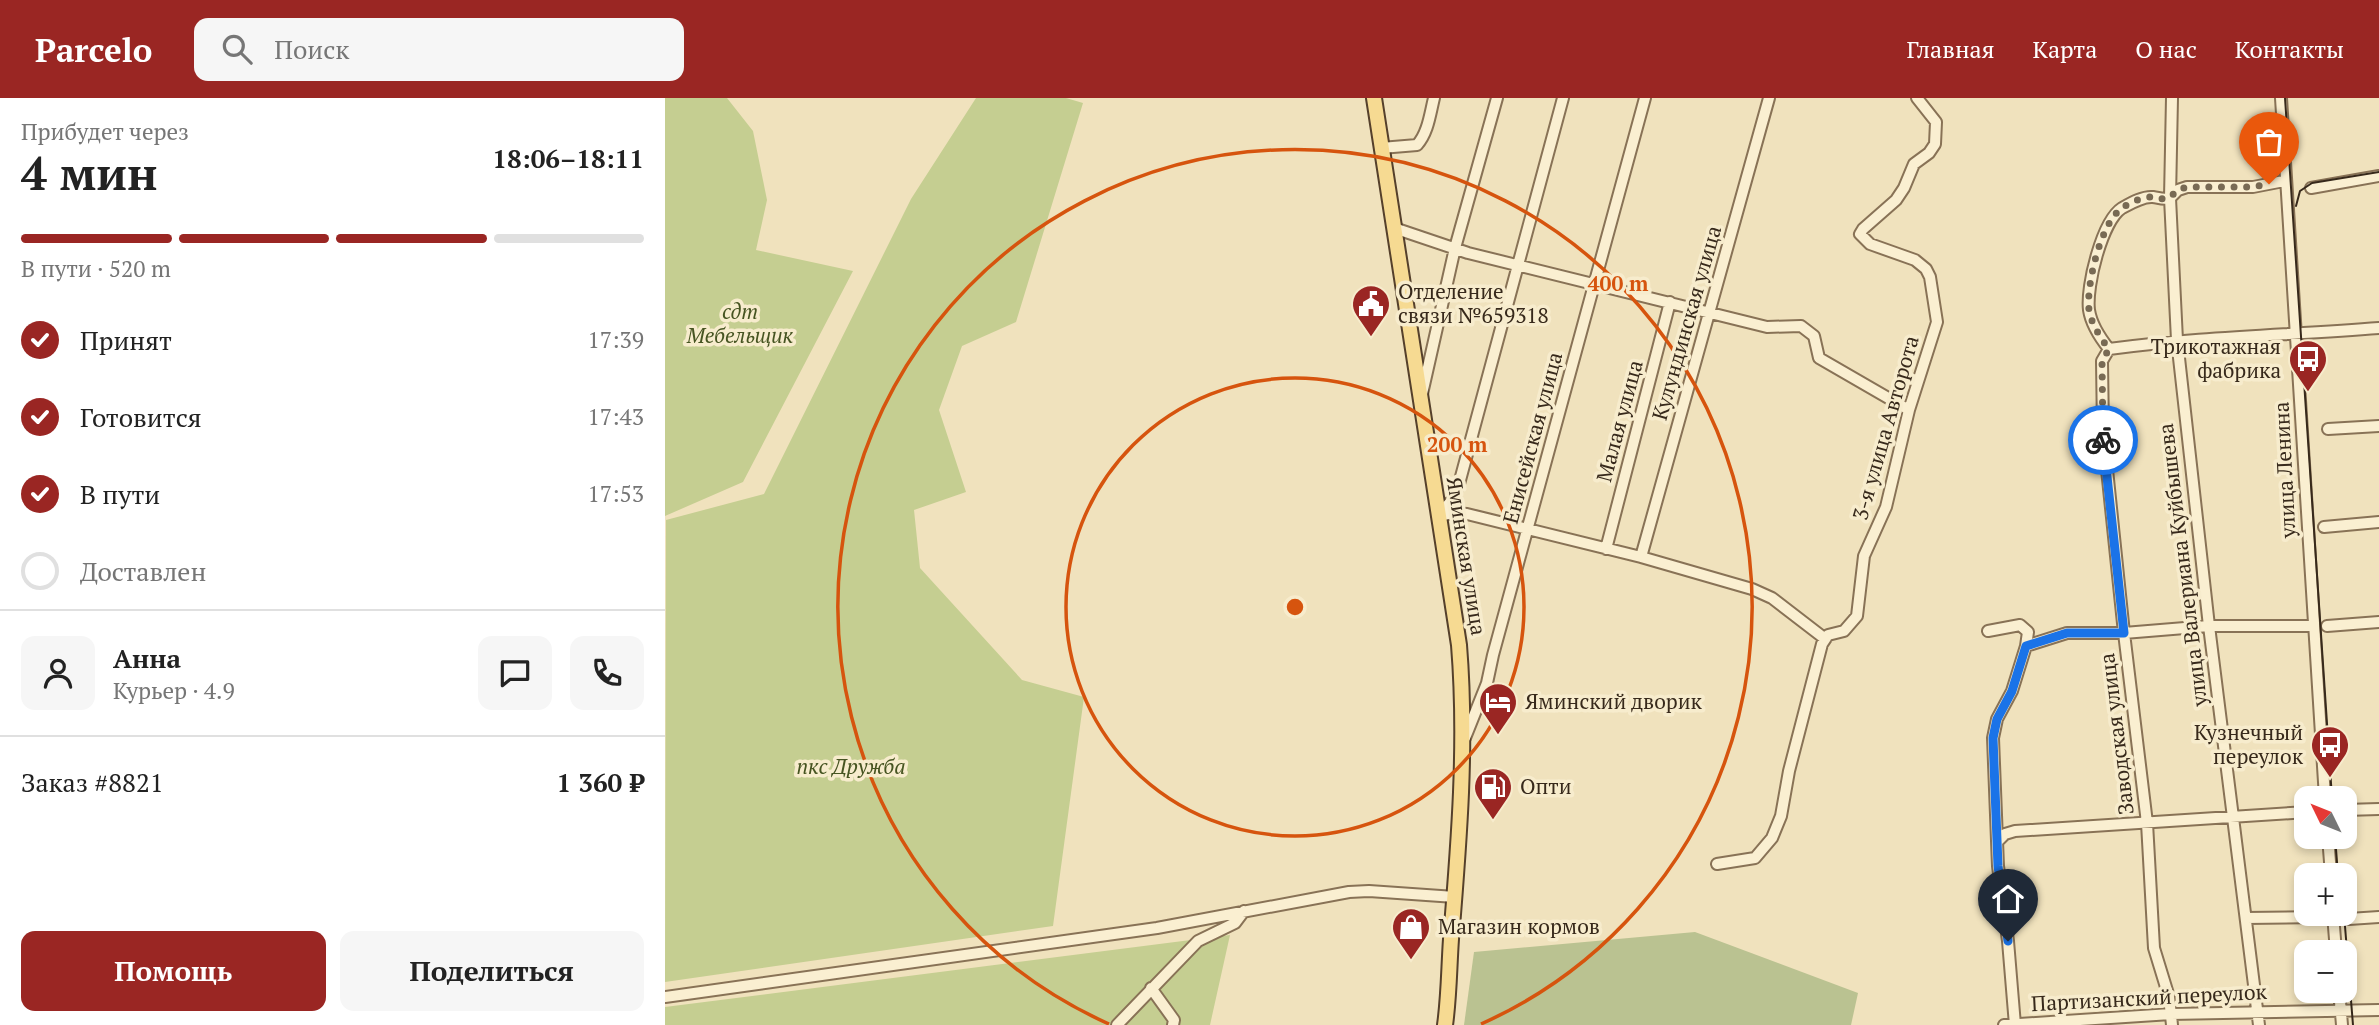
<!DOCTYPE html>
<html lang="ru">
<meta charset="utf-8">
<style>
body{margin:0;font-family:"PT Serif",serif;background:#f6f6f6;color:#222;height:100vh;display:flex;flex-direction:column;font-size:26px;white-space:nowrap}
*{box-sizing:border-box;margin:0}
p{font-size:23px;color:#767676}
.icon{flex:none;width:38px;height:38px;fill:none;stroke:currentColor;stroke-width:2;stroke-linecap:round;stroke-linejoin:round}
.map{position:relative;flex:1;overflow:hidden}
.sheet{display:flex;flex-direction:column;background:#fff;width:665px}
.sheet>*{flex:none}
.needle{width:46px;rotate:313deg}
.controls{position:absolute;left:1629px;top:688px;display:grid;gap:14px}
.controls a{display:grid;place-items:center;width:63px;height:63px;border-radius:14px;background:#fff;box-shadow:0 4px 10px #0003;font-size:35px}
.pin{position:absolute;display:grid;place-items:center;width:60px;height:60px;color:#fff;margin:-72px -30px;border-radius:50% 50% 50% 0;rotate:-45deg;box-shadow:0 0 7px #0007}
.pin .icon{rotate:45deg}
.courier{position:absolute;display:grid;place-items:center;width:70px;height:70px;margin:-35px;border:5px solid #1a73e8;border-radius:50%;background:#fff;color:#222;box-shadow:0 2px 9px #0007}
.headline em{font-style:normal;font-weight:700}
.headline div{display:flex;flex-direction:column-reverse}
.headline{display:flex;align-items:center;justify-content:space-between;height:119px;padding:0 21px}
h1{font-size:46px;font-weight:700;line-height:52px}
.bar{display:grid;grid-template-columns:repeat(4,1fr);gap:10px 7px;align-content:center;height:84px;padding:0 21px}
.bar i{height:9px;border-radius:5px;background:#e0e0e0}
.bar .selected{background:#9a2623}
.bar p{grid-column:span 4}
.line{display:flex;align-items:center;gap:18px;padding:0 21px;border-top:2px solid #e0e0e0}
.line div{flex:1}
.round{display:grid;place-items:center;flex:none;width:74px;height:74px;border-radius:14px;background:#f6f6f6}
ol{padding:0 21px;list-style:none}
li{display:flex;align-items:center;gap:21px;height:77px}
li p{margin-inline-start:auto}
li .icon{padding:7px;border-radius:50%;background:#9a2623;color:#fff;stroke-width:4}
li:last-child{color:#767676}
li i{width:38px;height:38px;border:4px solid #e0e0e0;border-radius:50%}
.cta{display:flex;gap:14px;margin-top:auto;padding:14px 21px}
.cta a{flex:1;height:80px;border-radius:14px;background:#9a2623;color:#fff;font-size:28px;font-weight:700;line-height:80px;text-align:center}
.cta a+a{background:#f6f6f6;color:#222}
header{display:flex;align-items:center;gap:42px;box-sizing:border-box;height:98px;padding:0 35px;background:#9a2623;color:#fff}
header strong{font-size:33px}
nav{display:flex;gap:38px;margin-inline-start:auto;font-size:24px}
.search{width:490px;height:63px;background:#f6f6f6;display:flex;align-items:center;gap:18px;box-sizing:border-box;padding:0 24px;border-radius:14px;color:#767676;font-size:26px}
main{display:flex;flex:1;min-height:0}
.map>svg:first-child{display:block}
.green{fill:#c5ce91}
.cemetery{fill:#bac291}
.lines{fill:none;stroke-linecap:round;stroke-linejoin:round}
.minor-casing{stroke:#887256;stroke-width:14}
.major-casing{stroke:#55402b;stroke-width:18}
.minor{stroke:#faefd1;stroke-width:10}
.major{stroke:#f6da92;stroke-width:14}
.tram{stroke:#37291b;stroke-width:2}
.done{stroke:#786a54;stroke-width:7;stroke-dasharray:0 12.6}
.route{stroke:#1a73e8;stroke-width:9}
.ring{fill:none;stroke:#d6540e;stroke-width:3.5}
.labels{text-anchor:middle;stroke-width:7;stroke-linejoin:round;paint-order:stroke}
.poi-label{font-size:21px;fill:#37291b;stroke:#f7eccd;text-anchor:start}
.park-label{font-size:21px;font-style:italic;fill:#465421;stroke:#f7eccd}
.street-label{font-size:21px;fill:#37291b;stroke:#f7eccd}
.centre{fill:#d6540e;stroke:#f7eccd;stroke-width:3.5}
.ring-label{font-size:21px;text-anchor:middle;font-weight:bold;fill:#d6540e;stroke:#f7eccd;stroke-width:7;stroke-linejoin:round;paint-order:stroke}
</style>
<header>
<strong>Parcelo</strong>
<div class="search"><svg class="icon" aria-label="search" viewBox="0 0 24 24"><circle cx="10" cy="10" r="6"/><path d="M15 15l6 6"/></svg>Поиск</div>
<nav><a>Главная</a><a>Карта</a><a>О нас</a><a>Контакты</a></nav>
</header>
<main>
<section class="sheet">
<div class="headline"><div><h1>4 мин</h1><p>Прибудет через</p></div><em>18:06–18:11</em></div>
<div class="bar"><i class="selected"></i><i class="selected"></i><i class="selected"></i><i></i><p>В пути · 520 m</p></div>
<ol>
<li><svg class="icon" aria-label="check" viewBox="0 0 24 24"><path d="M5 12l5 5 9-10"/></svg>Принят<p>17:39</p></li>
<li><svg class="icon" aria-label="check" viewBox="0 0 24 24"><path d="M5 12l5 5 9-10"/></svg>Готовится<p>17:43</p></li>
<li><svg class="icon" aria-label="check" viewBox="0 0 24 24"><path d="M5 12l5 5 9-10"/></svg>В пути<p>17:53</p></li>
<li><i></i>Доставлен</li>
</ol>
<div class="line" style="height:126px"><a class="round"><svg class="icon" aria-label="person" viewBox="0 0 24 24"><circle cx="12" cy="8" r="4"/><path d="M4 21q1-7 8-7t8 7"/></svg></a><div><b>Анна</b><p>Курьер · 4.9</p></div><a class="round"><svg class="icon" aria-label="chat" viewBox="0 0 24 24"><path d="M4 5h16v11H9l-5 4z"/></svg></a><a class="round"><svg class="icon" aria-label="phone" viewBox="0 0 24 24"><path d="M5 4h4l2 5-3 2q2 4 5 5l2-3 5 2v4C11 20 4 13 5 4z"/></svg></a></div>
<div class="line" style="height:91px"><div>Заказ #8821</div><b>1 360 ₽</b></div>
<div class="cta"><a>Помощь</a><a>Поделиться</a></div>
</section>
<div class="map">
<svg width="1714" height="927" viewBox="0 0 1714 927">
<rect width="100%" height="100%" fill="#f0e2bd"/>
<path class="green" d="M0,0h62l26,33 14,69 -11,50 97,21 -110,211 -78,34z
M311,0h90l17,5 -67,219 -54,24 -23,64 27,82 -52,18 6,58 102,112 62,17 -31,229 -388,56 1,-462 98,-26 147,-295z
M565,837l-20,90h-545v-18z"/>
<path class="cemetery" d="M1030,834l163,61 -7,32h-387l10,-73z"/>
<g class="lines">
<defs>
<path id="minor" d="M1507,0l-2,100 7,142 32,286 50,399
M1616,0l44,700
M716,50l36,-3c11,-12 13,-31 17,-47
M1646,90l68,-12
M729,130l74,25 299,74 34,-1 13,10 5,22 90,52
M1444,251c90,-12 180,-14 270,-21
M757,296l33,-146 42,-150
M1663,331l51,-3
M773,418l14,-16 7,-16 104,-386
M773,418l15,-3 14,1 174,43 111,32 20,9 52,40
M1659,429l55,-5
M941,451l64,-247
M976,459l128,-459
M1662,528l52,-4
M1323,533l32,-6 8,7 -2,14 41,-13h57l85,-7h104
M800,640l22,-55 6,-28 152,-557
M1680,712l34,-1
M1663,738l3,39
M1333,743l7,-7 10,-3 292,-19
M1052,766l38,-6 17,-20 9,-22 8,-45 33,-127 6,-9 16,-4 13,-15 7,-60 22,-49 23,-97 28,-88 -7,-45 -4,-8 -11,-9 -45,-16 -10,-10 3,-5 33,-29 8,-12 10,-24 15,-11 6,-9 1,-22 -19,-24
M1668,816l3,38
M1581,820l77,-1
M1684,821l30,-2
M486,890l23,32 -1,5
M1674,892l3,35
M0,899l492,-69 192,-36 20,-1 86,6
M452,927l81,-84 37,-18 9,-12
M1339,927l167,-11 208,-4
M1350,927l-7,-84 -10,-75 -5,-128 4,-19 15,-28 14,-45
M1507,927l-3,-28 -15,-49 -7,-125 -23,-190 -21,-202 -1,-70 7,-12c-8,-10 -18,-26 -20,-39 -3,-24 13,-89 33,-102 9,-5 21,-12 31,-11 7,1 10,3 17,1l8,-8 9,-3h66l31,-6"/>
<path id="major" d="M709,0l85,547c8,98 0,197 -8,294 -2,29 -2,58 -6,86"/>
</defs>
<use href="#minor" class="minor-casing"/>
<use href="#major" class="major-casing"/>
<use href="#minor" class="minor"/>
<use href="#major" class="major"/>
<path class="tram" d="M1620,0l47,700
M1631,108l4,-15 12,-8 67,-11
M1670,738l3,39
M1679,816l9,111"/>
</g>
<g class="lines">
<path class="done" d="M1438,342l-1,-79 7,-12c-8,-10 -18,-26 -20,-39 -3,-25 12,-88 33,-102 8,-5 21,-12 31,-11 7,1 10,3 16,1l9,-8 9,-3h66l16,-3"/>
<path class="route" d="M1343,843l-10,-75 -5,-128 4,-19 15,-28 14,-45 41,-13h57l-21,-193"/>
</g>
<g class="ring">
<circle cx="630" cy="509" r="229"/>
<path d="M444 926A457 457 0 1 1 816 926"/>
</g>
<defs>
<symbol id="civic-pin" viewBox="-11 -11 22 30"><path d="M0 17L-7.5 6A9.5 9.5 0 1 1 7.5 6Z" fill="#9a2623" stroke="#f7eccd"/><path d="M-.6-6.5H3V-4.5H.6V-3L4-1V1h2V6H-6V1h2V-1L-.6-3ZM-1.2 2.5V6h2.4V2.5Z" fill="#fff"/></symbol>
<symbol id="bus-pin" viewBox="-11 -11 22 30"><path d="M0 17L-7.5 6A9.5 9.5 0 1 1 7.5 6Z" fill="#9a2623" stroke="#f7eccd"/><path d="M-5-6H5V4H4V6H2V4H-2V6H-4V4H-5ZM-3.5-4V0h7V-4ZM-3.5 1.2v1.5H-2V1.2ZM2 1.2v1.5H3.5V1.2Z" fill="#fff"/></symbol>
<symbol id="hotel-pin" viewBox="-11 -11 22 30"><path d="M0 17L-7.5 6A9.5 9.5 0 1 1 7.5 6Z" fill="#9a2623" stroke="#f7eccd"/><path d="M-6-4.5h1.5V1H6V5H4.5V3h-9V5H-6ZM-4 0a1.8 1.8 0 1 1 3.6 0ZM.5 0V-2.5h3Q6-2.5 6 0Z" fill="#fff"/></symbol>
<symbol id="fuel-pin" viewBox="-11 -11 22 30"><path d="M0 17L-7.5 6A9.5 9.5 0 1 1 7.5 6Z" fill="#9a2623" stroke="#f7eccd"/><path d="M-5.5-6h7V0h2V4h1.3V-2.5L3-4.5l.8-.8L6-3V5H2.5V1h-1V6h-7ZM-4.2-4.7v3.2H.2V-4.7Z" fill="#fff"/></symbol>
<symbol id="shop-pin" viewBox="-11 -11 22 30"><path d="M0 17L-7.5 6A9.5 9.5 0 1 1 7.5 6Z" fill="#9a2623" stroke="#f7eccd"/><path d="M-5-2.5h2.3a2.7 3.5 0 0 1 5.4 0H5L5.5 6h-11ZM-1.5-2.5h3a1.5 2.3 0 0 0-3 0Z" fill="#fff"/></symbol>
</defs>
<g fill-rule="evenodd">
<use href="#civic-pin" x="684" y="184" width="44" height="60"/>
<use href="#bus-pin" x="1621" y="239" width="44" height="60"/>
<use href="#hotel-pin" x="811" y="582" width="44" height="60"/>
<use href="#bus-pin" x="1643" y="625" width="44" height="60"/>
<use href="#fuel-pin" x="806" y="667" width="44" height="60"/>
<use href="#shop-pin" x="724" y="807" width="44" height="60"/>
</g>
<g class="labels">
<g class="poi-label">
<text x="733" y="201">Отделение<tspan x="733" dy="24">связи №659318</tspan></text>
<text x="1616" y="256" text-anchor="end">Трикотажная<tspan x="1616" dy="24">фабрика</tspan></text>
<text x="860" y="611">Яминский дворик</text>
<text x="1638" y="642" text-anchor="end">Кузнечный<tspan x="1638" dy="24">переулок</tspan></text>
<text x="855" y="696">Опти</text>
<text x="773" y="836">Магазин кормов</text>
</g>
<g class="park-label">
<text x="75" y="221">сдт<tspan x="75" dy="24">Мебельщик</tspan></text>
<text x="186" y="676">пкс Дружба</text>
</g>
<g class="street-label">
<text transform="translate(1022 225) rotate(-74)" y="7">Кулундинская улица</text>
<text transform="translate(955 323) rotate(-75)" y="7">Малая улица</text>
<text transform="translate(1221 330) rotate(-74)" y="7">3-я улица Авторота</text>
<text transform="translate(868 340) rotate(-75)" y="7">Енисейская улица</text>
<text transform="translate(1620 372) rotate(-93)" y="7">улица Ленина</text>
<text transform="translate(801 458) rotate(81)" y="7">Яминская улица</text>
<text transform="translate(1518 467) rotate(-97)" y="7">улица Валериана Куйбышева</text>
<text transform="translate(1452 636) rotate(-97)" y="7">Заводская улица</text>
<text transform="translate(1484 900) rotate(-3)" y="7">Партизанский переулок</text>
</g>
</g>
<circle cx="630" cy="509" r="10" class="centre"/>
<g class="ring-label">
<text x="953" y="193">400 m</text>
<text x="792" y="354">200 m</text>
</g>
</svg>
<div class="controls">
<a><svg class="needle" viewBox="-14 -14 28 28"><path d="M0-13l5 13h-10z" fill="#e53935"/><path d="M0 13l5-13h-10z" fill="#767676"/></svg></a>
<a>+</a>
<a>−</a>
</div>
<div class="pin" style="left:1604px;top:86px;background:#ea580c"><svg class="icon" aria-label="bag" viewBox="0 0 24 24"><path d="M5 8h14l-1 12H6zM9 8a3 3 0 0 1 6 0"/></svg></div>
<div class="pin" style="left:1343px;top:843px;background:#1f2937"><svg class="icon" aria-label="home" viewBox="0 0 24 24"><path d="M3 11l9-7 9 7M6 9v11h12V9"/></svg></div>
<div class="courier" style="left:1438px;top:342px"><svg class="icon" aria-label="bike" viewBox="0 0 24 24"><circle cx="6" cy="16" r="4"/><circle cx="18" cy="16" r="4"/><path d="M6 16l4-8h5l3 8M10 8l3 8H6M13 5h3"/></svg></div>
</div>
</main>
